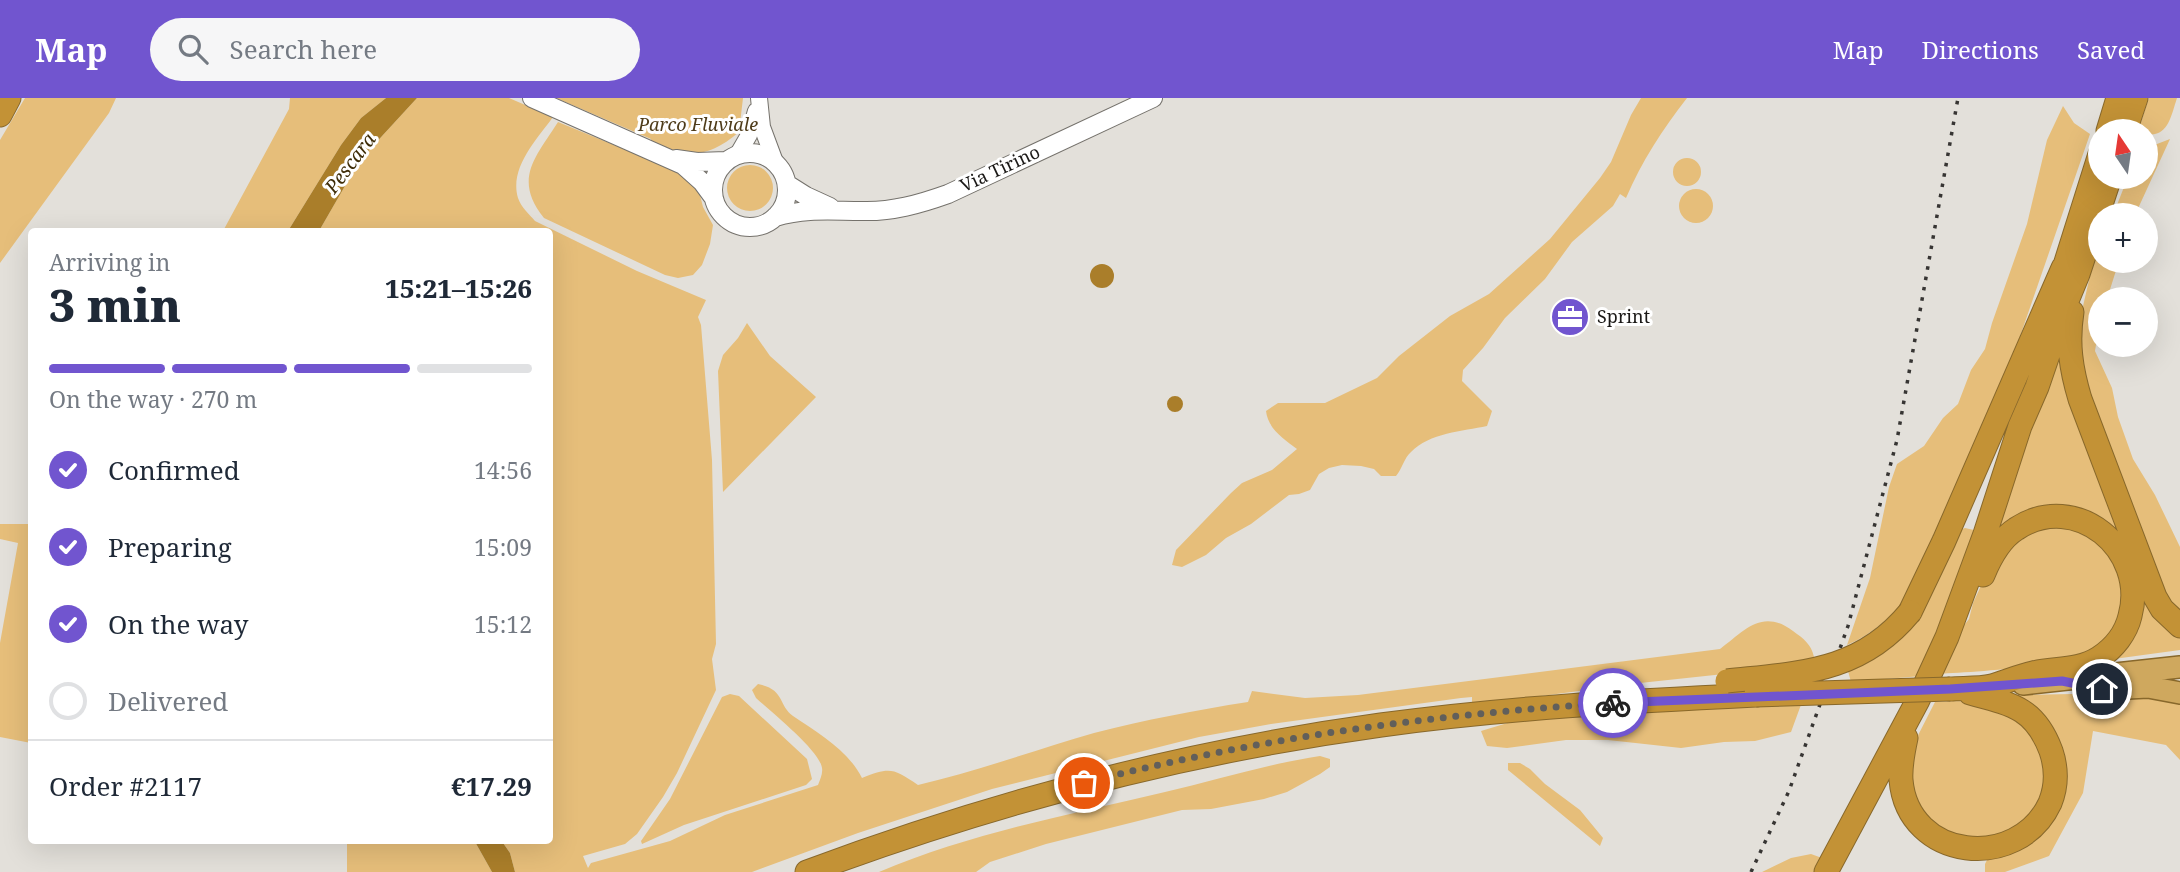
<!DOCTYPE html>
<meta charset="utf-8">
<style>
body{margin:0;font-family:"Noto Serif",serif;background:#f6f6f7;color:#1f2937;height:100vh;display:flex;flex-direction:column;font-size:26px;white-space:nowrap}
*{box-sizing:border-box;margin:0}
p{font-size:23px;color:#747a83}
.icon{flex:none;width:38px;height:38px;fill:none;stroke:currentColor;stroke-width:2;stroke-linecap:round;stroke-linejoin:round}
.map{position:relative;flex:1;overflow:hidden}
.panel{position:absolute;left:28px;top:130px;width:525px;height:616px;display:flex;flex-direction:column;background:#fff;border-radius:7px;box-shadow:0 7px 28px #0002}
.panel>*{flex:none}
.needle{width:46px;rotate:347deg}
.fabs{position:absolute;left:2088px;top:21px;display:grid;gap:14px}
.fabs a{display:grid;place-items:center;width:70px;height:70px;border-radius:50%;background:#fff;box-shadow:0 7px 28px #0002;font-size:35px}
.pin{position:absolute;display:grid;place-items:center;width:60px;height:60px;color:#fff;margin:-30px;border:4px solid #fff;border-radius:50%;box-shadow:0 2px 7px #0007}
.courier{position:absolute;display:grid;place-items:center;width:70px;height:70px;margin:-35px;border:5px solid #7155cf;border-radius:50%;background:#fff;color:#222;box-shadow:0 2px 9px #0007}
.summary em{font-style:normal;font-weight:800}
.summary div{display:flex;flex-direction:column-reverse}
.summary{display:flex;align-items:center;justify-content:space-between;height:119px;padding:0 21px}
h1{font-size:46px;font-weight:800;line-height:52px}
.bar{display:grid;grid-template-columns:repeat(4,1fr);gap:10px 7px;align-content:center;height:84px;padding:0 21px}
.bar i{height:9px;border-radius:5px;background:#e0e1e3}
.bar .selected{background:#7155cf}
.bar p{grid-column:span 4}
.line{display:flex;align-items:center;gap:18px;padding:0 21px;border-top:2px solid #e0e1e3}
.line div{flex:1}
ol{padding:0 21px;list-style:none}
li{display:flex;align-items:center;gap:21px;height:77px}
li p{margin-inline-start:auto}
li .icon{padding:7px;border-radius:50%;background:#7155cf;color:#fff;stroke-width:4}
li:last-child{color:#747a83}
li i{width:38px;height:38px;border:4px solid #e0e1e3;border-radius:50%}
header{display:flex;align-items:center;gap:42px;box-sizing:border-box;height:98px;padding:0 35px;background:#7155cf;color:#fff}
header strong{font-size:33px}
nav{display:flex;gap:38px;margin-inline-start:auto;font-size:24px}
.search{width:490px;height:63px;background:#f6f6f7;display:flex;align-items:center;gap:18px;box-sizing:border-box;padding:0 24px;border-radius:38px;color:#747a83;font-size:26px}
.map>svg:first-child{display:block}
.green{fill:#e6be7a}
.water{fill:#aa7e2a}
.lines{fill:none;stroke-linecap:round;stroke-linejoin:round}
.tertiary-casing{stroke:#75726c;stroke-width:18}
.secondary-casing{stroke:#75726c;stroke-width:20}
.trunk-casing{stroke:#88682b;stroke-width:24}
.motorway-casing{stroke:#88682b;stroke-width:25}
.tertiary{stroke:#fff;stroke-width:16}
.secondary{stroke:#fff;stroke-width:18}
.trunk{stroke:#cfa85e;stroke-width:21}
.motorway{stroke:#c39236;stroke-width:23}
.rail{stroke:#373533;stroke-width:3.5;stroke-dasharray:3.5 7;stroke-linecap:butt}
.motorway-bridge-casing{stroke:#88682b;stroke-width:25;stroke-linecap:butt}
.motorway-bridge{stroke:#c39236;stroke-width:23}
.done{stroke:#615f5b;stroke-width:7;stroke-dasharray:0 12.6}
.route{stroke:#7155cf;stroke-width:9}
.labels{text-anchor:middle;stroke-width:6;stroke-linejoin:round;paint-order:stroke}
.park-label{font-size:18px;font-style:italic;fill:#4f3c1a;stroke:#fff}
.street-label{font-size:18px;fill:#1b1917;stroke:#fff}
.poi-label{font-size:18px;fill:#1b1917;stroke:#fff;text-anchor:start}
.water-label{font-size:19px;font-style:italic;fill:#3f2d08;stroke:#fff}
</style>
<header>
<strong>Map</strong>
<div class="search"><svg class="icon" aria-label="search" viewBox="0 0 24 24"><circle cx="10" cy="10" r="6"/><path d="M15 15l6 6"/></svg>Search here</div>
<nav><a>Map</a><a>Directions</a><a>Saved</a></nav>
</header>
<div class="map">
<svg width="2180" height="774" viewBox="0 0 2180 774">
<rect width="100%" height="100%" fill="#e3e0da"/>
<path class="green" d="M25,0h91l-7,15 -109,150v-123z
M290,0h96l-25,20 -20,27 -53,86h-65l66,-122z
M417,0h92l44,19c-16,22 -44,51 -35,81 3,9 11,16 17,23l102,50 69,29 -8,17 3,8 11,135 4,184 -4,15 4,31 -39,83 -14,24 -26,37 -12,10 -42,12 5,12 3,-5 79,-22 55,-26 93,-30c2,-5 5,-12 4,-17 -2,-17 -52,-57 -66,-70l-4,-8 6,-6c27,5 20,21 35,32 25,17 55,34 69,62 28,-11 31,-10 56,7 60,-14 117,-35 176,-52 51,-13 102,-23 154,-31l4,-11 53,7 53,-3 362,-46c25,-19 42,-41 73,-18 11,8 18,13 21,26l-6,8 -168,18 -168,22v-8l-11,1 -190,26 -72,13 -207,52 -134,44 -106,39h-237l-5,-19 -9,-13h49v-609h-231l41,-71z
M556,0h187l-4,34c-32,27 -51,26 -88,10v-3z
M1641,0h46c-25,32 -45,63 -61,100l-6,-4 -7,12 -41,36 -27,37 -40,39 -22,30 -20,22 -1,11 30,30 -5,15c-24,5 -58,7 -76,26 -7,6 -9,17 -15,24h-15l-7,-7 -13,-3 -19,-1 -13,3 -10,6 -9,16 -11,4 -10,1 -38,29 -25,14 -20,17 -24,12 -10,-2 4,-15 55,-57 11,-10 30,-13 25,-21c-13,-10 -29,-20 -31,-38l12,-8h47l52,-25 22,-22 51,-40 39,-22 61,-55 50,-61 11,-16 20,-47z
M2149,0h28c-6,18 -9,40 -31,36v-3h-8z
M2063,8l11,17 16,11 -85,246 -92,211c-19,23 -38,42 -66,54l23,-67 19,-91 8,-23 27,-18 19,-28 15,-14 13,-34 14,-21 7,-26 35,-99 20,-84z
M558,24l129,53 11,12 5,20 10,18 -3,19 -8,21 -9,10 -15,3 -13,-3 -121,-57c-31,-39 -9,-60 14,-96z
M2170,41l-35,76h-22l15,-38h18v-33h11z
M1673 74a14 14 0 1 1 28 0a14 14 0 1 1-28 0Z
M727 90a23 23 0 1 1 46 0a23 23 0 1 1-46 0Z
M1679 108a17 17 0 1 1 34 0a17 17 0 1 1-34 0Z
M2100,149v14h19l-12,38h-7v21l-5,31 17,37 6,29 15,42 22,36 25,52v69l-15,-13 -86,-230 -4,-32 17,-74z
M747,225l23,33 46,41 -93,95 -5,-121 5,-16 15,-17z
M2058,240l69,207 -42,-34 -39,-5 -28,8 -20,18z
M0,426h31v219l-31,-6v-94l18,-100 -18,-4z
M2060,427c29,11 59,25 62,60 2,20 -4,46 -19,60 -27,22 -133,27 -169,29l23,-40 12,-15 4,-16 18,-39 38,-37z
M1965,430l9,2 1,8 -54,138 -70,6 -3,-11 14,-12 94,-128z
M2139,494l41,39v19l-81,11z
M2127,595l53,6v61l-14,-15 -73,-14 -10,62 -34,63 -44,16h-20v-8l4,-8 71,-64 -47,-97z
M730,596l9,2 68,63 5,20 -6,6 -122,40 -42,19 -1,-3 29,-42 52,-102z
M1953,603l34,1 17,6 38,35 4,54 -40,43 -52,1 -41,-38 -4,-50 26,-51z
M1802,604l-11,30 -36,9 -31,1 -43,6 -73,-8h-42l-59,8 -20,-2 -6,-15 43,-13z
M1320,658l10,3v8l-10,7 -33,18 -23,7 -53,10 -29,1 -136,34 -56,18 -14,10h-97c92,-39 189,-57 286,-80 52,-12 102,-28 155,-36z
M1508,665h12l10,6 15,15 35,26 23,28 -3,8 -92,-76z
M347,742h127l18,32h-145z
M1811,756l11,4 -8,14h-52l29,-14z"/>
<path class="water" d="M386,0h31l-57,62 -41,71h-31l53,-86 20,-27z
M1090 178a12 12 0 1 1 24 0a12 12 0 1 1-24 0Z
M1167 306a8 8 0 1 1 16 0a8 8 0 1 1-16 0Z
M474,742h27l9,13 5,19h-23z"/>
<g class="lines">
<defs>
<path id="tertiary" d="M759,0l3,29 13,35
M738,56l11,-19 7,-24"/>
<path id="secondary" d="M532,0l151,67 19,17 11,15
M713 92a37 37 0 1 1 74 0a37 37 0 1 1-74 0Z
M676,61l21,3 29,-1
M787,86l19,12 24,11
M775,119c32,-9 55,-6 87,-6 30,1 58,-7 86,-17l205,-96"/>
<path id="trunk" d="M2023,586l157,-17
M2108,591l40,-2 32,6"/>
<path id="motorway" d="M0,17l9,-17
M2108,33l10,-33
M2125,33l11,-33
M2060,183l40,-127
M2072,214c-5,31 -1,57 8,87l75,198 7,12 18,17
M1910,514l34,-71 119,-273
M1950,591c13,-1 29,0 42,-3 14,-4 27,-10 41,-13 22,-5 46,-2 66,-15 15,-10 27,-25 31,-42 18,-66 -54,-127 -114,-87 -16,10 -26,29 -33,46
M1906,640c-3,14 -6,28 -5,42 7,81 117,92 149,23 7,-17 7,-34 1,-52 -16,-43 -39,-47 -81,-58
M807,774c185,-69 377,-120 574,-147 124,-17 250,-24 375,-30
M1826,774l92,-172 29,-63 38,-103 35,-108 17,-39 27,-79 14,-34 32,-97"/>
</defs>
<use href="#tertiary" class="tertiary-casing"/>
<use href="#secondary" class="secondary-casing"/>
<use href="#trunk" class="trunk-casing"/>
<use href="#motorway" class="motorway-casing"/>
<use href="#tertiary" class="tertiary"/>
<use href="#secondary" class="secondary"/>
<use href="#trunk" class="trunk"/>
<use href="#motorway" class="motorway"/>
<path class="rail" d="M1751,774l38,-81 59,-165 49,-186 61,-342"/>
<defs>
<path id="motorway-bridge" d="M1727,583c72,-8 133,-8 183,-69
M1756,597l194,-6"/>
</defs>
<use href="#motorway-bridge" class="motorway-bridge-casing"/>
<use href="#motorway-bridge" class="motorway-bridge"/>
</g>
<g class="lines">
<path class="done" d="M1084,685c173,-45 351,-69 529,-80"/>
<path class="route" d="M1613,605l337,-14 112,-8 40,8"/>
</g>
<defs>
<symbol id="office-disc" viewBox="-11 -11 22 22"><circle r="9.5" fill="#7155cf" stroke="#fff"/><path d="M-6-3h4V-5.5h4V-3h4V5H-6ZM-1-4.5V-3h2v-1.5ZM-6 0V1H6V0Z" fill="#fff"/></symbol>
</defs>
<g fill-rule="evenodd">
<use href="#office-disc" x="1548" y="197" width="44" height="44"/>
</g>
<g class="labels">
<g class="park-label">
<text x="698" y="33">Parco Fluviale</text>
</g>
<g class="street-label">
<text transform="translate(1000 71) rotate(-25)" y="6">Via Tirino</text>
</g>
<g class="poi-label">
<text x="1597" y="225">Sprint</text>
</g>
<g class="water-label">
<text transform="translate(350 65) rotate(-53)" y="7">Pescara</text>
</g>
</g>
</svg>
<div class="fabs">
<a><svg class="needle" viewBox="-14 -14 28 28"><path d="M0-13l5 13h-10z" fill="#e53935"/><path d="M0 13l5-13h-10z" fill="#747a83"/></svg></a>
<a>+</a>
<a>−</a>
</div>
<div class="pin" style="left:1084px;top:685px;background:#ea580c"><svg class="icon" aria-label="bag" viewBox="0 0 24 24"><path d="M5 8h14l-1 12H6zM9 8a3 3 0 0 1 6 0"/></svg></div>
<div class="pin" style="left:2102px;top:591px;background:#1f2937"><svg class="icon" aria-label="home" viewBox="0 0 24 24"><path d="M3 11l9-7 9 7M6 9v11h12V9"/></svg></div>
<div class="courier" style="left:1613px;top:605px"><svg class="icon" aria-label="bike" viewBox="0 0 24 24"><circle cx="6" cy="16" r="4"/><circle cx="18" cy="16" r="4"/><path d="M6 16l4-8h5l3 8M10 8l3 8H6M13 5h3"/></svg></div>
<section class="panel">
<div class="summary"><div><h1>3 min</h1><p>Arriving in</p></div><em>15:21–15:26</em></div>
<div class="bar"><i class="selected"></i><i class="selected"></i><i class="selected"></i><i></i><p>On the way · 270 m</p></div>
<ol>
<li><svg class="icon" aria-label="check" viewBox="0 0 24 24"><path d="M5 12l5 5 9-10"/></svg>Confirmed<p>14:56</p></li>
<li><svg class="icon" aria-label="check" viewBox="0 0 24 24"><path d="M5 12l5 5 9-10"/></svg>Preparing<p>15:09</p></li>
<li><svg class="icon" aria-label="check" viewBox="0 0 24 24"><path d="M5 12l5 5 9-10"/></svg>On the way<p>15:12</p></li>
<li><i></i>Delivered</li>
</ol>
<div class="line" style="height:91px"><div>Order #2117</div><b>€17.29</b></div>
</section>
</div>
